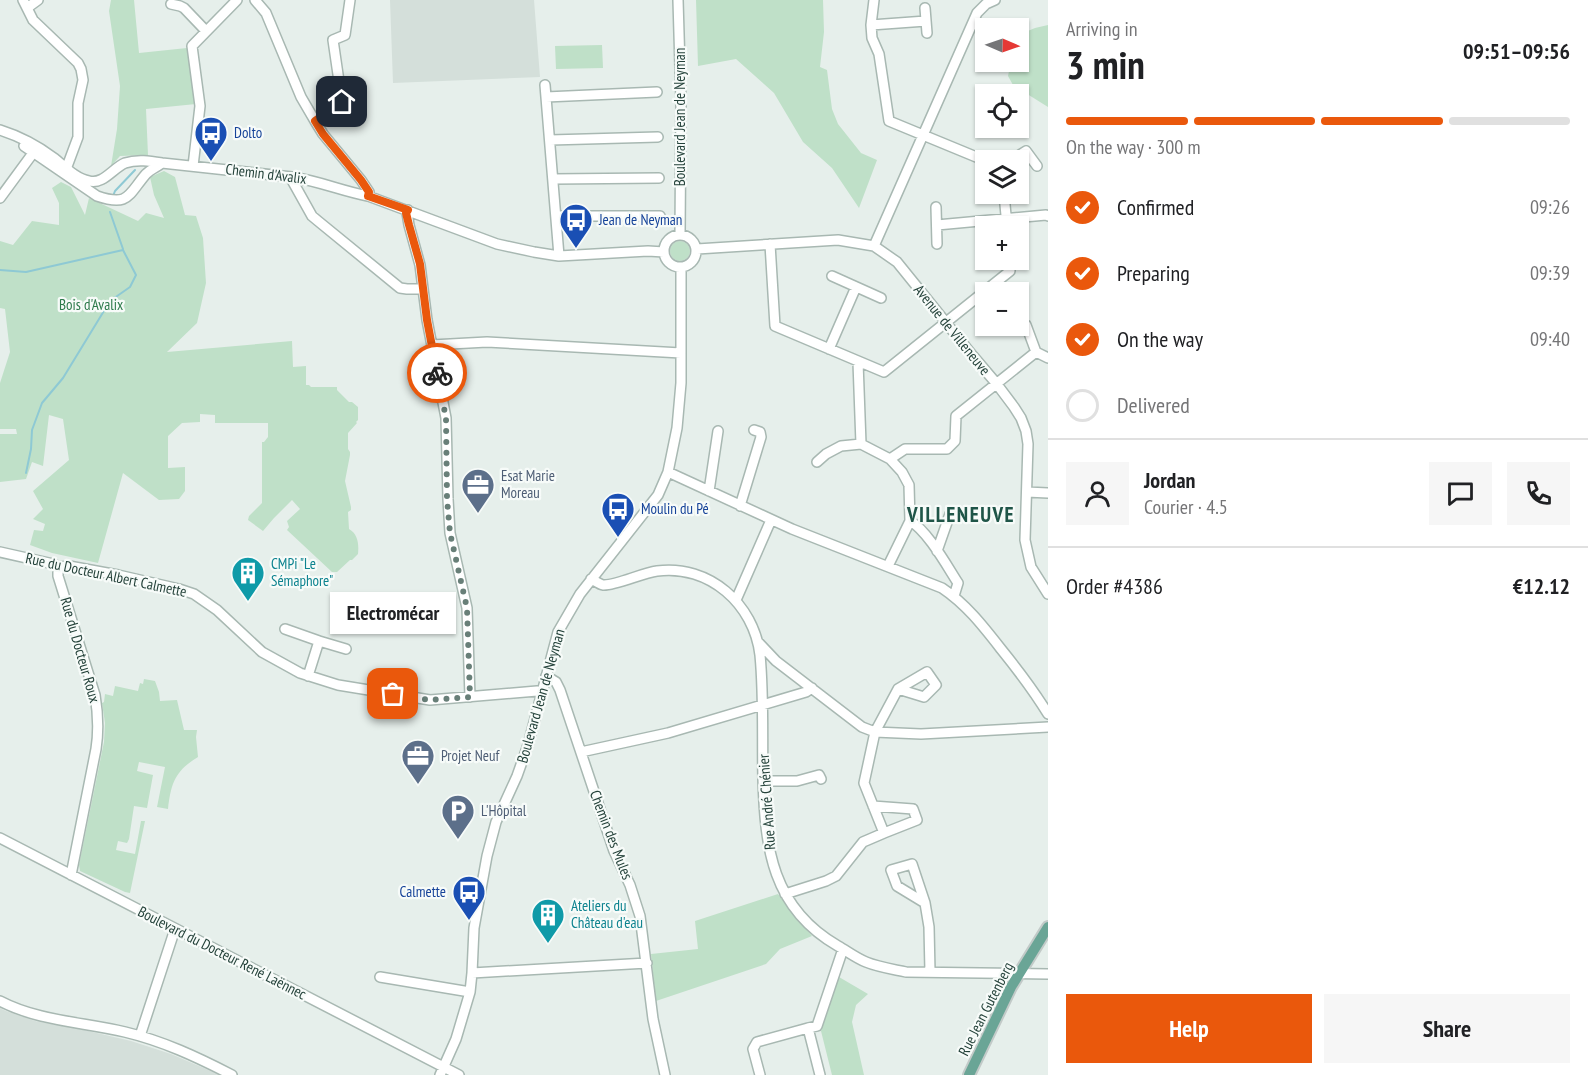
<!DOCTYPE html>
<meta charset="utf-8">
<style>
body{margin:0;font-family:"PT Sans Narrow",sans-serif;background:#f6f6f6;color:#202124;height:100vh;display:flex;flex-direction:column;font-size:22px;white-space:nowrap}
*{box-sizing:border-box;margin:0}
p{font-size:20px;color:#757577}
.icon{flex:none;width:33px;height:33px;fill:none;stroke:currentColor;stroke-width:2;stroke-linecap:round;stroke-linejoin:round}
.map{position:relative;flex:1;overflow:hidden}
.panel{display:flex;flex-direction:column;background:#fff;width:540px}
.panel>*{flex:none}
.needle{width:39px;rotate:92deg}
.tools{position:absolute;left:975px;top:18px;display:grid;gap:12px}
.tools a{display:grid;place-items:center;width:54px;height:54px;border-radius:0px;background:#fff;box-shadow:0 2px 4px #0004;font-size:30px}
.pin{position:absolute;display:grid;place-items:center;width:51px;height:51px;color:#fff;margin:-26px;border-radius:12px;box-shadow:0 3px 9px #0006}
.courier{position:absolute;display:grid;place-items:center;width:60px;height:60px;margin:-30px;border:4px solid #ea580c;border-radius:50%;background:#fff;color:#222;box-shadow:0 2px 8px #0007}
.bubble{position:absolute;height:42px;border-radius:0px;background:#fff;box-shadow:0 2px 4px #0004;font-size:20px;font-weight:700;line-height:42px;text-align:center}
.head em{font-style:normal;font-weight:700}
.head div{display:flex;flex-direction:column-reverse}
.head{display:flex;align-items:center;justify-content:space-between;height:102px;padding:0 18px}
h1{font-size:39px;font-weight:700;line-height:45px}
.bar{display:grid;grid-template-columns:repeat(4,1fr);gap:9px 6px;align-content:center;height:72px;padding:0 18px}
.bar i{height:8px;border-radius:4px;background:#e0e0e0}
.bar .on{background:#ea580c}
.bar p{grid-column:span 4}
.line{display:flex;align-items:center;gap:15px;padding:0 18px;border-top:2px solid #e0e0e0}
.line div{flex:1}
.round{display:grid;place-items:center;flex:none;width:63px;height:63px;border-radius:0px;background:#f6f6f6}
ol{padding:0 18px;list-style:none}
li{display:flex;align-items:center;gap:18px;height:66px}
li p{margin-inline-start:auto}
li .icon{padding:6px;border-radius:50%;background:#ea580c;color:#fff;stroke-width:4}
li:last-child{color:#757577}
li i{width:33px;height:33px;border:3px solid #e0e0e0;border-radius:50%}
.action{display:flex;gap:12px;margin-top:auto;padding:12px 18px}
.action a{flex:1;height:69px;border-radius:0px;background:#ea580c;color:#fff;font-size:24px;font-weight:700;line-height:69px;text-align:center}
.action a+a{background:#f6f6f6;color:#202124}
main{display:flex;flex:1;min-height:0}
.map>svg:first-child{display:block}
.built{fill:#d4dfda}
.green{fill:#bfe0c8}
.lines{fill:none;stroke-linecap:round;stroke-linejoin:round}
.stream{stroke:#8ec9d4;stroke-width:2}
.minor-casing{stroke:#a8b8b2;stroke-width:12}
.major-casing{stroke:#c2cac8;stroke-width:14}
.minor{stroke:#fff;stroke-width:9}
.major{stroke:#6aa596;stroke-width:10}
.done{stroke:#687f78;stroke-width:6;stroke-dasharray:0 10.8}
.route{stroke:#ea580c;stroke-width:8}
.labels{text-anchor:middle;stroke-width:4.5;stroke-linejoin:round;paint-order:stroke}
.street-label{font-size:15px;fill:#24423a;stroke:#f7fbf9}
.transit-label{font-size:15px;fill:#164399;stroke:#f7fbf9;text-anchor:start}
.park-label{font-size:15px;fill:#2d7a4b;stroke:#f7fbf9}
.service-label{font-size:15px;fill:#4e5e75;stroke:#f7fbf9;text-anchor:start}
.culture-label{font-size:15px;fill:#0d838f;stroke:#f7fbf9;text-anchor:start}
.district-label{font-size:21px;font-weight:bold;letter-spacing:1.5px;fill:#1f5548;stroke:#f7fbf9}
</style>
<main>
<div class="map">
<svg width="1048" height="1075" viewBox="0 0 1048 1075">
<rect width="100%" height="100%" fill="#e6efeb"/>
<path class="built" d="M390,0h144l6,77 -147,6z
M0,1008l6,3 29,10 49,9 47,11 40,13 49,21h-220z"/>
<path class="green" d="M111,0h23l5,53 48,-5 9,56 -50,5 2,46 -28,1 -9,10 6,-37 3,-43 -11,-75z
M696,0h127l1,32 -4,35 7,3 5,39 6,15 23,29 16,7 -18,48 -27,-40 -29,-26 -29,-49 -38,-34 -38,7z
M1048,25v82l-35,-22 -5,-9 3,-14h7l1,-20 4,-9 12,-5z
M602,45l1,23 -47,1 -1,-23z
M164,171l11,6 10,38 11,1 7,22 3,45 -9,40 -30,29 125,-11 1,26 13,-1v19h3l2,2h26v3l12,12h3l6,5v13l-2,2 1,1 -9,10v16l2,3v3l-5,26 6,26v3l-3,2 1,17c9,5 10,15 9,25l-6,6h-2l-13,12h-5l-45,-42 2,-3 -2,-6 13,-12 -8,-9 -18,18 -11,13 -15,-11 1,-4 13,-13v-61h2l4,-5v-14h-53v-8l-15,-1v8l-18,1 -14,13v32l17,-1v24l-6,8 -20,1 -36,-27 -25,90 -46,-10 -22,-8 4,-15 9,1 2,-7 -12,-5 10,-10 -10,-18 36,-31 -6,-41 -14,-4 -6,51 -11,-4 -6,17 -26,3v-48h17l-1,-5h-16v-46l10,-31 -5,-43 -5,-1v-67l13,4 19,-24 27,4v-22l-7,-15 9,-6 10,5 14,28 4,-17 49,23 8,-8 18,5 -10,-23 -4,-18z
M670 251a10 10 0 1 1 20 0a10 10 0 1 1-20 0Z
M144,679l11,2 4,11 1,9 17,-1 7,30h13l-1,7 2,20c-23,14 -27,26 -30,52l-11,-2 8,-40 -26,-5 -2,9 16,4 -6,33 -13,-2 -5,33 -2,4 -9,-2 -2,9 19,4 6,-33h4l-15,72 -5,-1 -45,-21 -1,-6 25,-123 1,-19 -3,-20 2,-1 1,-8 8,2 2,-10 23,5 2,-8 3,1z
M778,894l34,42 -32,13 -14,15 -110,37 -5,-47 47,-5 -3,-28z
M839,977l29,17 -12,11 -4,17 12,53h-32l-11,-44z"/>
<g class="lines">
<path class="stream" d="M113,196l2,-5 20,-21
M110,212l13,37
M0,270l26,2 97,-22 13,25 -6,12 -20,14 -47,77 -21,25 -10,27 -1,19 -5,24"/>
<defs>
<path id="minor" d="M23,0l10,20 45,43 3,6 2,11 -5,23v34l-13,35
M255,0l11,13 35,84 14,24 8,13 38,46 8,12 -1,4
M678,0l3,101 -1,133
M874,0l-3,25 1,13 7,16 10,67 97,40
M171,4l9,2 4,2 22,23
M27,8l11,-8
M925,8l2,25
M871,25l55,-4
M545,85l14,171
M546,97l111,-5
M315,121l27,-19 -9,-62 12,-5 5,-35
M0,130c19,6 38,16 54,28 10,8 22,21 35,23 14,4 24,-13 36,-18 12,-4 25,-2 37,0l130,14c27,4 50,14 76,19l129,48 37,8 25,4 89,-5 16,1
M550,140l108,-3
M24,146l73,50c32,11 31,-1 49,-22 5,-5 11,-7 16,-11
M1012,160l14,-9 11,15
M193,166l7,-60 -8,-60 45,-46
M292,177l1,5 19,34 6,5 82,67 7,1h16
M553,179l106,-1
M1004,194l3,32
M0,198l36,-49
M936,207l1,37
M408,210l-1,3 2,12 11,40 7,55 19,98 2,81 2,34 17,75 3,89
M556,216h104
M937,225l109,-10 2,1
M664 251a16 16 0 1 1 32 0a16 16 0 1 1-32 0Z
M770,244l5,82 109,46 126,-101 -1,-11
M874,246l103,-233 9,-9 9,-4
M697,249l141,-9 36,6 23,16 76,94 23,27 18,24 7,11 5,13 2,13 -3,96 6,27 17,27
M832,276l49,22
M1026,325l10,27
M432,345l55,-3 194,11
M829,349l27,-62
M858,362l3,82
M890,459l15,-10h42l8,-8 1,-25 80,-64 12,6
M817,462l9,-8 15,-8 20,-2 29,15 12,13 7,13 1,36 -22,45
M668,472l124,57 150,59c24,16 41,38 59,61 17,21 33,42 47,65
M709,491l9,-60
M1027,492l21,1
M740,506l21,-69 -1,-5 -6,-2
M910,521c17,9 37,45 48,62l-4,13
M937,551l13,-37
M0,552l49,11 11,4 9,-1 49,9 61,14 15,5 23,16 45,42 38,21 38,12 92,15 107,-9 5,1
M60,567l-2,5v4l37,119c3,18 4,35 1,54l-25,126
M591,579c4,2 8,5 12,6 12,1 39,-12 54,-14 52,-7 97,33 103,84 4,41 2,83 3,124 2,69 9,129 75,167 9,5 18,12 28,16 12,5 26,7 40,10l142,2
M736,600l35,-80
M285,629l34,12
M758,642l18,19 86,66 13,5 46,2 127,-7
M308,676l11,-35 27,8
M546,676l10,6 4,8 54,161 16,34 10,31 13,103 12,56
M581,752l87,-19 138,-41 6,-4
M763,781h34l22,-6 2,4
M873,806l40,3 4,11 -33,13
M0,838l459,237
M785,894l41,-13 10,-5 27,-34 21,-9 -20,-50 11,-51 23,-43 29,-17 9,13 -12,12 -26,-8
M925,903l-28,-17 -6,-16 21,-6 13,39 4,24 1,45
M472,973l175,-10
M380,977l90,15
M0,1001c38,20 83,21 125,31 38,9 72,25 107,43
M808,1028l9,-2 26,-77
M140,1036l35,-107
M440,1075l16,-36 14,-47 2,-19 2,-45 13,-72 9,-34 21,-46 11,-31 30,-113 22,-38 78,-99 10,-23 9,-44 4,-45v-116
M760,1075l-7,-26 4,-7 51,-14 12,47"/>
<path id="major" d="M969,1075l42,-88 37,-60"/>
</defs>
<use href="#minor" class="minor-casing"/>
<use href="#major" class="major-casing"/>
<use href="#minor" class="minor"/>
<use href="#major" class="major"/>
</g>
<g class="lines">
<path class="done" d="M393,694l37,6 40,-3 -3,-89 -17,-75 -3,-34 -1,-81 -9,-45"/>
<path class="route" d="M342,102l-27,19 8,13 38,46 8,12 -1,4 40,14 -2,3 3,12 11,39 7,56 10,53"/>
</g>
<defs>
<symbol id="bus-pin" viewBox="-11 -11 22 30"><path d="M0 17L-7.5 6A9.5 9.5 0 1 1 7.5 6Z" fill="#1a4fb4" stroke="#f7fbf9"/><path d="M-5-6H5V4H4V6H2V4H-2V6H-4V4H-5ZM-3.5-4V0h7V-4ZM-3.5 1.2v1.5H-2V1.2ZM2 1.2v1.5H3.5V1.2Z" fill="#fff"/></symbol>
<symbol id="office-pin" viewBox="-11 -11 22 30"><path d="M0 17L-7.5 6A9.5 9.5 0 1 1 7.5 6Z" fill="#5c6f8a" stroke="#f7fbf9"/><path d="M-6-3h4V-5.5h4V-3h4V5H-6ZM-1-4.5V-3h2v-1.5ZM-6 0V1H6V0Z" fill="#fff"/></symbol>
<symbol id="building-pin" viewBox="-11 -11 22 30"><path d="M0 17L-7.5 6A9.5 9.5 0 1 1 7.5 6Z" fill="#0f9aa8" stroke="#f7fbf9"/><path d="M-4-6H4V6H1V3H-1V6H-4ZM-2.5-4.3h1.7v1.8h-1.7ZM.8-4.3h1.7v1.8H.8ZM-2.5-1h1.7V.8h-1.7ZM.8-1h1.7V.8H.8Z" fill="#fff"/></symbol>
<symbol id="parking-pin" viewBox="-11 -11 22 30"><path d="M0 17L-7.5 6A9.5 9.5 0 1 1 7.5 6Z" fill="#5c6f8a" stroke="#f7fbf9"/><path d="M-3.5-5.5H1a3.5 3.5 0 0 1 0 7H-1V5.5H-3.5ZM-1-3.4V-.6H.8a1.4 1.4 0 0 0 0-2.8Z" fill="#fff"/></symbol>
</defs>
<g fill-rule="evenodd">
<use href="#bus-pin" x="192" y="114" width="38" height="52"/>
<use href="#bus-pin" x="557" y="201" width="38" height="52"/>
<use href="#office-pin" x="459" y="466" width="38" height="52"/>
<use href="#bus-pin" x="599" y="490" width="38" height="52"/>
<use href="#building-pin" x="229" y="554" width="38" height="52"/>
<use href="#office-pin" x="399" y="737" width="38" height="52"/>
<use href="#parking-pin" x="439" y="792" width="38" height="52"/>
<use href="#bus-pin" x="450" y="873" width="38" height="52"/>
<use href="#building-pin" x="529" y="896" width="38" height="52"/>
</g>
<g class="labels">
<g class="street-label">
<text transform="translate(680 117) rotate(-90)" y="5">Boulevard Jean de Neyman</text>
<text transform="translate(266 174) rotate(7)" y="5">Chemin d'Avalix</text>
<text transform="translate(952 330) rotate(51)" y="5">Avenue de Villeneuve</text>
<text transform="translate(106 575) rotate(12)" y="5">Rue du Docteur Albert Calmette</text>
<text transform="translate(80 650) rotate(74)" y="5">Rue du Docteur Roux</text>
<text transform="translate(541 696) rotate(-74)" y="5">Boulevard Jean de Neyman</text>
<text transform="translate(767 802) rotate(-94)" y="5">Rue André Chénier</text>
<text transform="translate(611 835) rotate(69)" y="5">Chemin des Mules</text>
<text transform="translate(222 953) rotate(27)" y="5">Boulevard du Docteur René Laënnec</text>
<text transform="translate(986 1009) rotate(-63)" y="5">Rue Jean Gutenberg</text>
</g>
<g class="transit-label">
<text x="234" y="138">Dolto</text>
<text x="599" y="225">Jean de Neyman</text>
<text x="641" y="514">Moulin du Pé</text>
<text x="446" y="897" text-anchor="end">Calmette</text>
</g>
<g class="park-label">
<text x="91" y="310">Bois d'Avalix</text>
</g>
<g class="service-label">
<text x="501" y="481">Esat Marie<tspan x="501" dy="17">Moreau</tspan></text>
<text x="441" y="761">Projet Neuf</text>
<text x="481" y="816">L'Hôpital</text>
</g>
<g class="culture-label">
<text x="271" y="569">CMPi "Le<tspan x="271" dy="17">Sémaphore"</tspan></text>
<text x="571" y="911">Ateliers du<tspan x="571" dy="17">Château d'eau</tspan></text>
</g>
<g class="district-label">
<text x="961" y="522">VILLENEUVE</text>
</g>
</g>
</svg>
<div class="tools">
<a><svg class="needle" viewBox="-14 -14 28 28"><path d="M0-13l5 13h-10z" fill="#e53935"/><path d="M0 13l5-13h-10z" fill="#757577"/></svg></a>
<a><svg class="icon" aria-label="locate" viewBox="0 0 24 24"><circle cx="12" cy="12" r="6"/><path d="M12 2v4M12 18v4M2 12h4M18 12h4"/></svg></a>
<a><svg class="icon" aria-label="layers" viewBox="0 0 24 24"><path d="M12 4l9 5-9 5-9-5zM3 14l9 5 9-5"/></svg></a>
<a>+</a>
<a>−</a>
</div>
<div class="pin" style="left:393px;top:694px;background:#ea580c"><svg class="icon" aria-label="bag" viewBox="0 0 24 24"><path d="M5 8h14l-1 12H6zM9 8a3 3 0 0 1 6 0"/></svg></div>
<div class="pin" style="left:342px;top:102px;background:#1f2937"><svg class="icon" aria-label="home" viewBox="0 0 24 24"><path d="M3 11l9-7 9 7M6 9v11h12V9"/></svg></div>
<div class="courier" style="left:437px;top:373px"><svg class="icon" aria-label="bike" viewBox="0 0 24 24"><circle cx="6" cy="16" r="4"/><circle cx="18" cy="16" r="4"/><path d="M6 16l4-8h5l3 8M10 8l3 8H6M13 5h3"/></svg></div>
<div class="bubble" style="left:330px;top:592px;width:126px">Electromécar</div>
</div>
<section class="panel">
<div class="head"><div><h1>3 min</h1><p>Arriving in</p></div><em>09:51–09:56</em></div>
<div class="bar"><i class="on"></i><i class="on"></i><i class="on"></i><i></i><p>On the way · 300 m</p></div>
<ol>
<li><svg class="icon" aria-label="check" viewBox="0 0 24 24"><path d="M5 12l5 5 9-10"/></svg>Confirmed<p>09:26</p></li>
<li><svg class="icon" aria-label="check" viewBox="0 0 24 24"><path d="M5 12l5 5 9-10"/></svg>Preparing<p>09:39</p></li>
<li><svg class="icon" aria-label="check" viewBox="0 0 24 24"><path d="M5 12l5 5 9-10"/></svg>On the way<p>09:40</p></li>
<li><i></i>Delivered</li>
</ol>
<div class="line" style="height:108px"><a class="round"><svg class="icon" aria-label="person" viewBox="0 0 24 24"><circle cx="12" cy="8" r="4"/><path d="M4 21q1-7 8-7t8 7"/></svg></a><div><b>Jordan</b><p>Courier · 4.5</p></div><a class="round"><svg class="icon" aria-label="chat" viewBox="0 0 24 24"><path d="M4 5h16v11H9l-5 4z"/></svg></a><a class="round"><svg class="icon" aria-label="phone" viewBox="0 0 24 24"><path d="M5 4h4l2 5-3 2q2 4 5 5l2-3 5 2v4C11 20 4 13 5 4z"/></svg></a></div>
<div class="line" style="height:78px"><div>Order #4386</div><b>€12.12</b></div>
<div class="action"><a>Help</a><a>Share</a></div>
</section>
</main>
